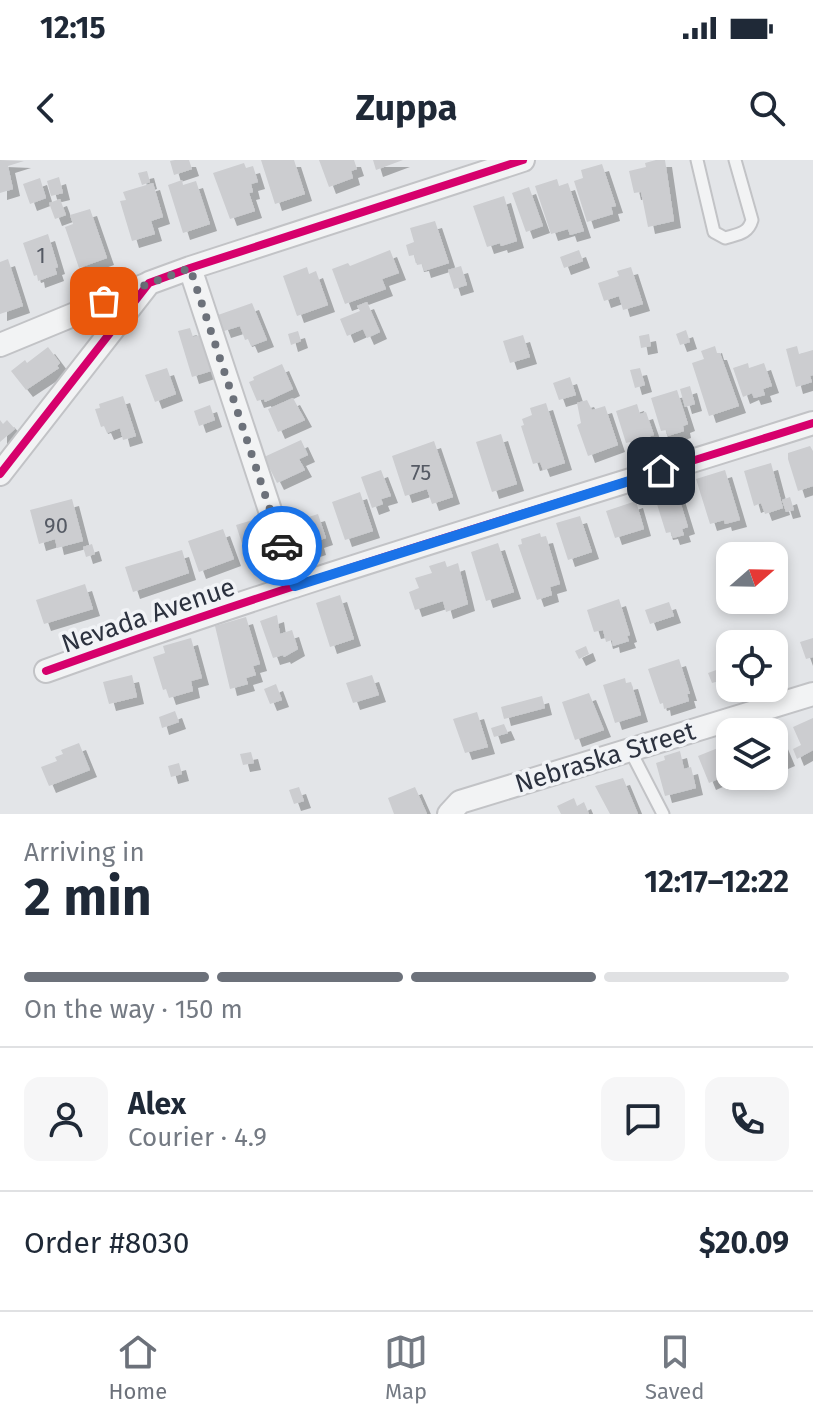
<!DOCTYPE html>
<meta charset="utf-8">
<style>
body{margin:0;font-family:"Fira Sans",sans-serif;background:#f6f6f7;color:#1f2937;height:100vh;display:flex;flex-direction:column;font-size:30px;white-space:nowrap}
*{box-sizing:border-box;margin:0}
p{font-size:26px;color:#747a83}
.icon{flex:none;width:44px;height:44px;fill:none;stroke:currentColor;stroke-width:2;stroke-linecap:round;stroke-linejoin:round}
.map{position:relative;height:654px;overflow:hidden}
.side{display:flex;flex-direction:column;background:#fff;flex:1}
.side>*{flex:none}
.needle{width:52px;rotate:70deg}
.tools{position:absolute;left:716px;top:382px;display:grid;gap:16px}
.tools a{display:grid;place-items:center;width:72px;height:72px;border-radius:16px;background:#fff;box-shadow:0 4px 12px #0003;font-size:40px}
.pin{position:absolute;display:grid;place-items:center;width:68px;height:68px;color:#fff;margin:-34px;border-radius:16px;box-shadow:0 4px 12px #0006}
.courier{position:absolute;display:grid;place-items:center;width:80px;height:80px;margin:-40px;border:6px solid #1a73e8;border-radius:50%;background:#fff;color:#222;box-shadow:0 2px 10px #0007}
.overview em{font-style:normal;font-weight:700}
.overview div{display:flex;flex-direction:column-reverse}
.overview{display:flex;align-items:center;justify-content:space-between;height:136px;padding:0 24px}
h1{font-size:52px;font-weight:700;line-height:60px}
.bar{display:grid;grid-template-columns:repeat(4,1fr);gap:12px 8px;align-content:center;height:96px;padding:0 24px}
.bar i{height:10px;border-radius:6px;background:#e0e1e3}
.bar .current{background:#6c717a}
.bar p{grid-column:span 4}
.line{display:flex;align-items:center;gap:20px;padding:0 24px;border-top:2px solid #e0e1e3}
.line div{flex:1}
.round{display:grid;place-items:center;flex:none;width:84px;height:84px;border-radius:16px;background:#f6f6f7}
.status{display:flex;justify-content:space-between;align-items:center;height:56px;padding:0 40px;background:#fff;direction:ltr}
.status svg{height:22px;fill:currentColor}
header{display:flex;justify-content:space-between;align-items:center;height:104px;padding:0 24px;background:#fff;font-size:36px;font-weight:700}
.tabs{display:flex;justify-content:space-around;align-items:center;height:112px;border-top:2px solid #e0e1e3;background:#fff;font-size:22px;color:#747a83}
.tabs a{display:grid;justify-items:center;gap:4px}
.tabs .current{color:#6c717a}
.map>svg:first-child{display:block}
.building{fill:#cccdd0;filter:url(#shadow)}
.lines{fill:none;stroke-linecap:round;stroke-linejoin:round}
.lane-casing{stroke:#c2c3c6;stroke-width:15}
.street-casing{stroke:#c2c3c6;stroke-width:26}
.lane{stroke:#f2f3f4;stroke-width:11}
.street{stroke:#f2f3f4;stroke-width:22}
.cycleway-casing{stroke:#f1f3f6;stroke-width:13}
.cycleway{stroke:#d6006c;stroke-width:8}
.done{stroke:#6c717a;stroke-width:8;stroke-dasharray:0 14.4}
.route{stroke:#1a73e8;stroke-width:10}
.labels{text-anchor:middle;stroke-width:7;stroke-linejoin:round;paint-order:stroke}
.number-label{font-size:22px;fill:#555a64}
.street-label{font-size:26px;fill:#2c323f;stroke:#f1f3f6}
</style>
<div class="status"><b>12:15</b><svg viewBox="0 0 49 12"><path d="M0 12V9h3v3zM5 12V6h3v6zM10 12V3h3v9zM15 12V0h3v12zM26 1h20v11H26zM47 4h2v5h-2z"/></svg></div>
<header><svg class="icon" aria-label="back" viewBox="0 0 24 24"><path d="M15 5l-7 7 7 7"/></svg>Zuppa<svg class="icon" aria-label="search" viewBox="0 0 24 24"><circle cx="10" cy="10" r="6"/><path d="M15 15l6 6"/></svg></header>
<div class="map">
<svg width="813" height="654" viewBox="0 0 813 654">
<defs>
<filter id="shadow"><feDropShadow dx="7" dy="7" stdDeviation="0" flood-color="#0004"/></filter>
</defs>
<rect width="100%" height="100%" fill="#e3e5e8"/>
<path class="building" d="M0,0l24,1 -16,5 5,23 -13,4z
M175,0h14l3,9 -18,6 -4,-14z
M261,0h33l11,34 -30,10z
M319,0h35l3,9 -6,2 2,7 -24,9z
M373,0h30l-27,10z
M656,0h9l9,61 -26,6 -7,-35 -7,1 -5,-22 17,-4 -1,-4z
M244,3l2,5 7,-2 5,16 -7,2 2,8 -4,1 6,18 -25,8 -17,-46z
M602,4l14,42 -5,1 2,7 -26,8 -13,-41 9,-3 -2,-8z
M147,11l3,11 -8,3 -4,-12z
M59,17l4,16 -12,3 -4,-15z
M40,18l6,20 -16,6 -7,-20z
M557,19l2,7 9,-3 16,48 -14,4 -2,-6 -17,5 -16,-48z
M182,20l1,5 13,-4 14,43 -27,9 -15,-48z
M153,23l10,34 -12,4 4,13 -23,7 -12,-40 6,-1 -3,-8z
M529,27l14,39 -17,6 -14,-39z
M504,36l13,45 -16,5 -1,-3 -13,4 -14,-41z
M60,39l6,16 -11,4 -6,-16z
M90,49l17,49 -28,10 -14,-41 8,-3 -3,-9z
M435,61l14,42 -25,8 -2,-7 -5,1 -3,-10 -5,1 -3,-11 8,-3 -4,-14z
M48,74l10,33 -3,1 2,6 -19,7 -1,-6 -3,1 -11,-33z
M390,90l9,23 -17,6 4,10 -41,15 -13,-35 16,-6 2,3z
M579,90l4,11 -19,7 -4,-11z
M8,99l15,47 -23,8v-52z
M461,106l6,19 -13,4 -6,-19z
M307,107l2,7 7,-3 12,34 -31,11 -14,-40z
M631,107l12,37 -20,6 -4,-14 -15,5 -6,-18 21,-7 -2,-5z
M367,142l13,30 -13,6 -4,-9 -16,7 -7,-17 20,-8 -3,-5z
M252,143l15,37 -16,6 -3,-7 -3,1 -5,-14 -16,5 -6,-16z
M190,168l3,9 7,-2 11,36 -19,6 -14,-46z
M686,170l4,12 -10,3 -4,-11z
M298,171l3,10 -10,4 -3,-11z
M649,174l2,12 -10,2 -2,-12z
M523,175l7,22 -20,6 -7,-22z
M715,186l2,7h3l19,53 -30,10 -17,-53 12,-4 -3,-8z
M797,186l2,8 14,-4v25l-3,1 2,6 -16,5 -10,-38z
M48,187l12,16 -3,3 2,2 -33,22 -15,-19 14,-11 2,3z
M748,203l1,5 15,-5 8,23 -9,3 2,6 -11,3 -2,-5 -9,4 -10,-29z
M282,204l11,25 -28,13 -1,-3 -7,2 -8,-19 5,-2 -1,-3z
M167,208l9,26 -21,8 -10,-27z
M640,208l5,17 -10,3 -5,-18z
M570,217l6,18 -17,5 -6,-17z
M690,226l5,18 -10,3 -5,-18z
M677,230l11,34 -5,2 1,5 -16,5 -2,-6 -5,1 -10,-33z
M123,236l13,40 -13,4 -3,-12 -13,5 -3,-7 -3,1 -6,-18 5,-1 -1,-4z
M293,238l12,22 -27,12 -10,-23z
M587,240l5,10 13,-4 13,39 -30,11 -11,-31 4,-2 -4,-20z
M546,243l19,60 -22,7 -3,-8 -7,2 -12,-38 3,-1 -2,-6 10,-4 -2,-7z
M637,244l3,10 6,-2 8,23 -4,1 1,5 -19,6 -2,-5 -4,1 -10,-32z
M210,245l5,15 -16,6 -5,-15z
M0,260l3,4 4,-4 8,9 -15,13z
M501,274l16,50 -25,8 -16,-50z
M301,280l7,15 -9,4 6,11 -28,13 -13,-26z
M434,281l19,56 -21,7 -5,-15 -22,7 -13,-40z
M810,286l3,5v35l-15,5 -10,-32v-6z
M771,303l12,45 -18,6 -4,-11 -7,3 -10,-35z
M381,310l10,26 -10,3 2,5 -11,4 -11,-31z
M725,310l15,50 -15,4 -1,-4 -14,4 -14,-45z
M676,328l12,39 -6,2 2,6 -11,3 -2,-6 -5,1 -10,-32 7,-3 -2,-6z
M360,332l13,39 -28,9 -13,-38z
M790,337l4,13 -8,2 -4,-12z
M72,339l11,42 -26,7 -2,-9 -16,5 -9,-34z
M636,341l8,28 -29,9 -9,-27z
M318,354l8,24 -9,3 2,7 -18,6 -11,-31z
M580,356l12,36 -24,8 -12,-37z
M256,359l9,30 -10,3 2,4 -10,3 -11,-34z
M223,369l11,30 -35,13 -11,-31z
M540,373l1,4 5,-1 14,48 -10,3 2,8 -15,5 -19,-55 4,-1 -1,-5z
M498,383l16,49 -28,9 -15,-49z
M92,384l3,10 -9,3 -3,-10z
M182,390l7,23 -56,19 -8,-25z
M445,401l2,6 11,-4 10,41 -22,8 -3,-11 -28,9 -6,-18 10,-4 -4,-10 17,-5 -3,-7z
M85,424l8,25 -49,15 -8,-24z
M340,435l14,44 -24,8 -14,-44z
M619,439l11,36 -3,1 2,5 -16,5 -1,-6 -6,2 -3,-12 -9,2 -7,-22z
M669,442l5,14 -24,8 -5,-14z
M277,455l3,19 12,-4 6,19 -14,8 -1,-2 -10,3 -13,-37z
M246,457l14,47 -7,2 3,9 -10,3 2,6 -18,5 -15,-63z
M762,474l3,10h-30v-1z
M191,478l11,40 -11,3 2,10 -24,7 -3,-9 -3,1 -10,-33 12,-4 -2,-7z
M813,478v19l-7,2 -6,-17z
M586,486l3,8 -10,5 -4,-8z
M679,499l11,35h-3l2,7 -25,8 -1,-6 -3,1 -12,-35z
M730,505v21l-9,3 -2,-8 -7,2 -4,-10z
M132,515l5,22 -28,7 -6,-22z
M372,515l7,20 -26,8 -7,-20z
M625,518l1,5 5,-1 10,33 -26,8 -12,-38z
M276,524l6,16 -12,4 -6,-15z
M589,533l15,37 -29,10 -13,-38z
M542,536l3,12 -41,11 -3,-12z
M175,551l4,11 -17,6 -3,-11z
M477,552l11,35 -23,6 -12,-34z
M813,558v32l-16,9 -4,-10 8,-4 -8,-18z
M504,564l4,9 -14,4 -3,-9z
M778,575l10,24 -14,6v-28z
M79,583l11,27 -41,16 -8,-19 16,-6 -2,-4 8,-3 -2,-4z
M723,586l7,17v13h7l-16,7 -3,-4 -9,4 -11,-27z
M680,591l4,18 7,-2 5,21 -31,8 -9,-33 9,-3 -1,-4z
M251,592l3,11 -11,2 -3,-11z
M179,603l3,11 -11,3 -3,-11z
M623,618l15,36h-28l-15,-28z
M299,627l5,14 -10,3 -5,-14z
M415,627l12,27h-33l-6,-16z
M574,638l3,8 7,-4 5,12h-28l-4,-8z"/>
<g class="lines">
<defs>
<path id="lane" d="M697,0l17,72 11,6c13,-4 23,-4 27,-18l-17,-60
M630,590l33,64"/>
<path id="street" d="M190,108l105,318
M0,185l148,-61
M0,314l149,-191 41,-15 333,-108
M46,511c252,-91 511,-167 767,-248
M449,654l11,-12 353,-108"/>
</defs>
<use href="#lane" class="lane-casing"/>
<use href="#street" class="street-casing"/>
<use href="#lane" class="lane"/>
<use href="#street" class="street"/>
<defs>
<path id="cycleway" d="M0,314l149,-191 41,-15 333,-108
M46,511c252,-91 511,-167 767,-248"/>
</defs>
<use href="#cycleway" class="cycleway-casing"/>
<use href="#cycleway" class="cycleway"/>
</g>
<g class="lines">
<path class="done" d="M104,141l86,-33 92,278"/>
<path class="route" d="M282,386l13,40 366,-115"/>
</g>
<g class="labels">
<g class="number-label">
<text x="41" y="103">1</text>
<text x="421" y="320">75</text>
<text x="56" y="373">90</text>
</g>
<g class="street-label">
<text transform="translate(148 455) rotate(-19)" y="9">Nevada Avenue</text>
<text transform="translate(605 597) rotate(-17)" y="9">Nebraska Street</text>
</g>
</g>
</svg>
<div class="tools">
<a><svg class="needle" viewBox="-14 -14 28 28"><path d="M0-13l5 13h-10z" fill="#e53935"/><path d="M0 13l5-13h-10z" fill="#747a83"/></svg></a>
<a><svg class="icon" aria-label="locate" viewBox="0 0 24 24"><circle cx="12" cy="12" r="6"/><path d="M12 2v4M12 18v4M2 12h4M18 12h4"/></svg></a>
<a><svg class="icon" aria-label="layers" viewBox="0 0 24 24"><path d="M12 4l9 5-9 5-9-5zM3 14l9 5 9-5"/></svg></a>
</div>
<div class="pin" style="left:104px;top:141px;background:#ea580c"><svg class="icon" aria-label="bag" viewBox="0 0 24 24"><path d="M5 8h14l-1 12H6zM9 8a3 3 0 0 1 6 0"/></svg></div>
<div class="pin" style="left:661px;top:311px;background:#1f2937"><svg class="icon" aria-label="home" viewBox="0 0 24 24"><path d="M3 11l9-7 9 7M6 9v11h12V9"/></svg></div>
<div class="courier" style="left:282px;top:386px"><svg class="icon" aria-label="car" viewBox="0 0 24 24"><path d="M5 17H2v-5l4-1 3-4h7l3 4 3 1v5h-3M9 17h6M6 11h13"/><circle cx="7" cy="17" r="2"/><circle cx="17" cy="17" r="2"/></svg></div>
</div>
<section class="side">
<div class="overview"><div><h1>2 min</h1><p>Arriving in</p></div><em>12:17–12:22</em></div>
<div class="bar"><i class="current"></i><i class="current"></i><i class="current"></i><i></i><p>On the way · 150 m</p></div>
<div class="line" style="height:144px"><a class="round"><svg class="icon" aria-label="person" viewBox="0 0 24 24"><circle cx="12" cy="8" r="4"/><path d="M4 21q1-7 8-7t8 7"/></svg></a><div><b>Alex</b><p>Courier · 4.9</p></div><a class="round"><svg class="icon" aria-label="chat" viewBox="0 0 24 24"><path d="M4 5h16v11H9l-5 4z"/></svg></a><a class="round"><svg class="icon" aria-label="phone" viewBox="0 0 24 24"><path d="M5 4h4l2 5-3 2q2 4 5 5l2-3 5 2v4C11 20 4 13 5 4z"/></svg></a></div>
<div class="line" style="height:104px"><div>Order #8030</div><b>$20.09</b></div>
</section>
<nav class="tabs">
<a class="current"><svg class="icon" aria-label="home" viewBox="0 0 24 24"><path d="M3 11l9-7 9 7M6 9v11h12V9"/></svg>Home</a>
<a><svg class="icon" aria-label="map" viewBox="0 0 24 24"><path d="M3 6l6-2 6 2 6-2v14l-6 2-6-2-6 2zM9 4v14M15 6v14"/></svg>Map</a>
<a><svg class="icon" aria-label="saved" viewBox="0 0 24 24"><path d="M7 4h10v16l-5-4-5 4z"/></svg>Saved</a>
</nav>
